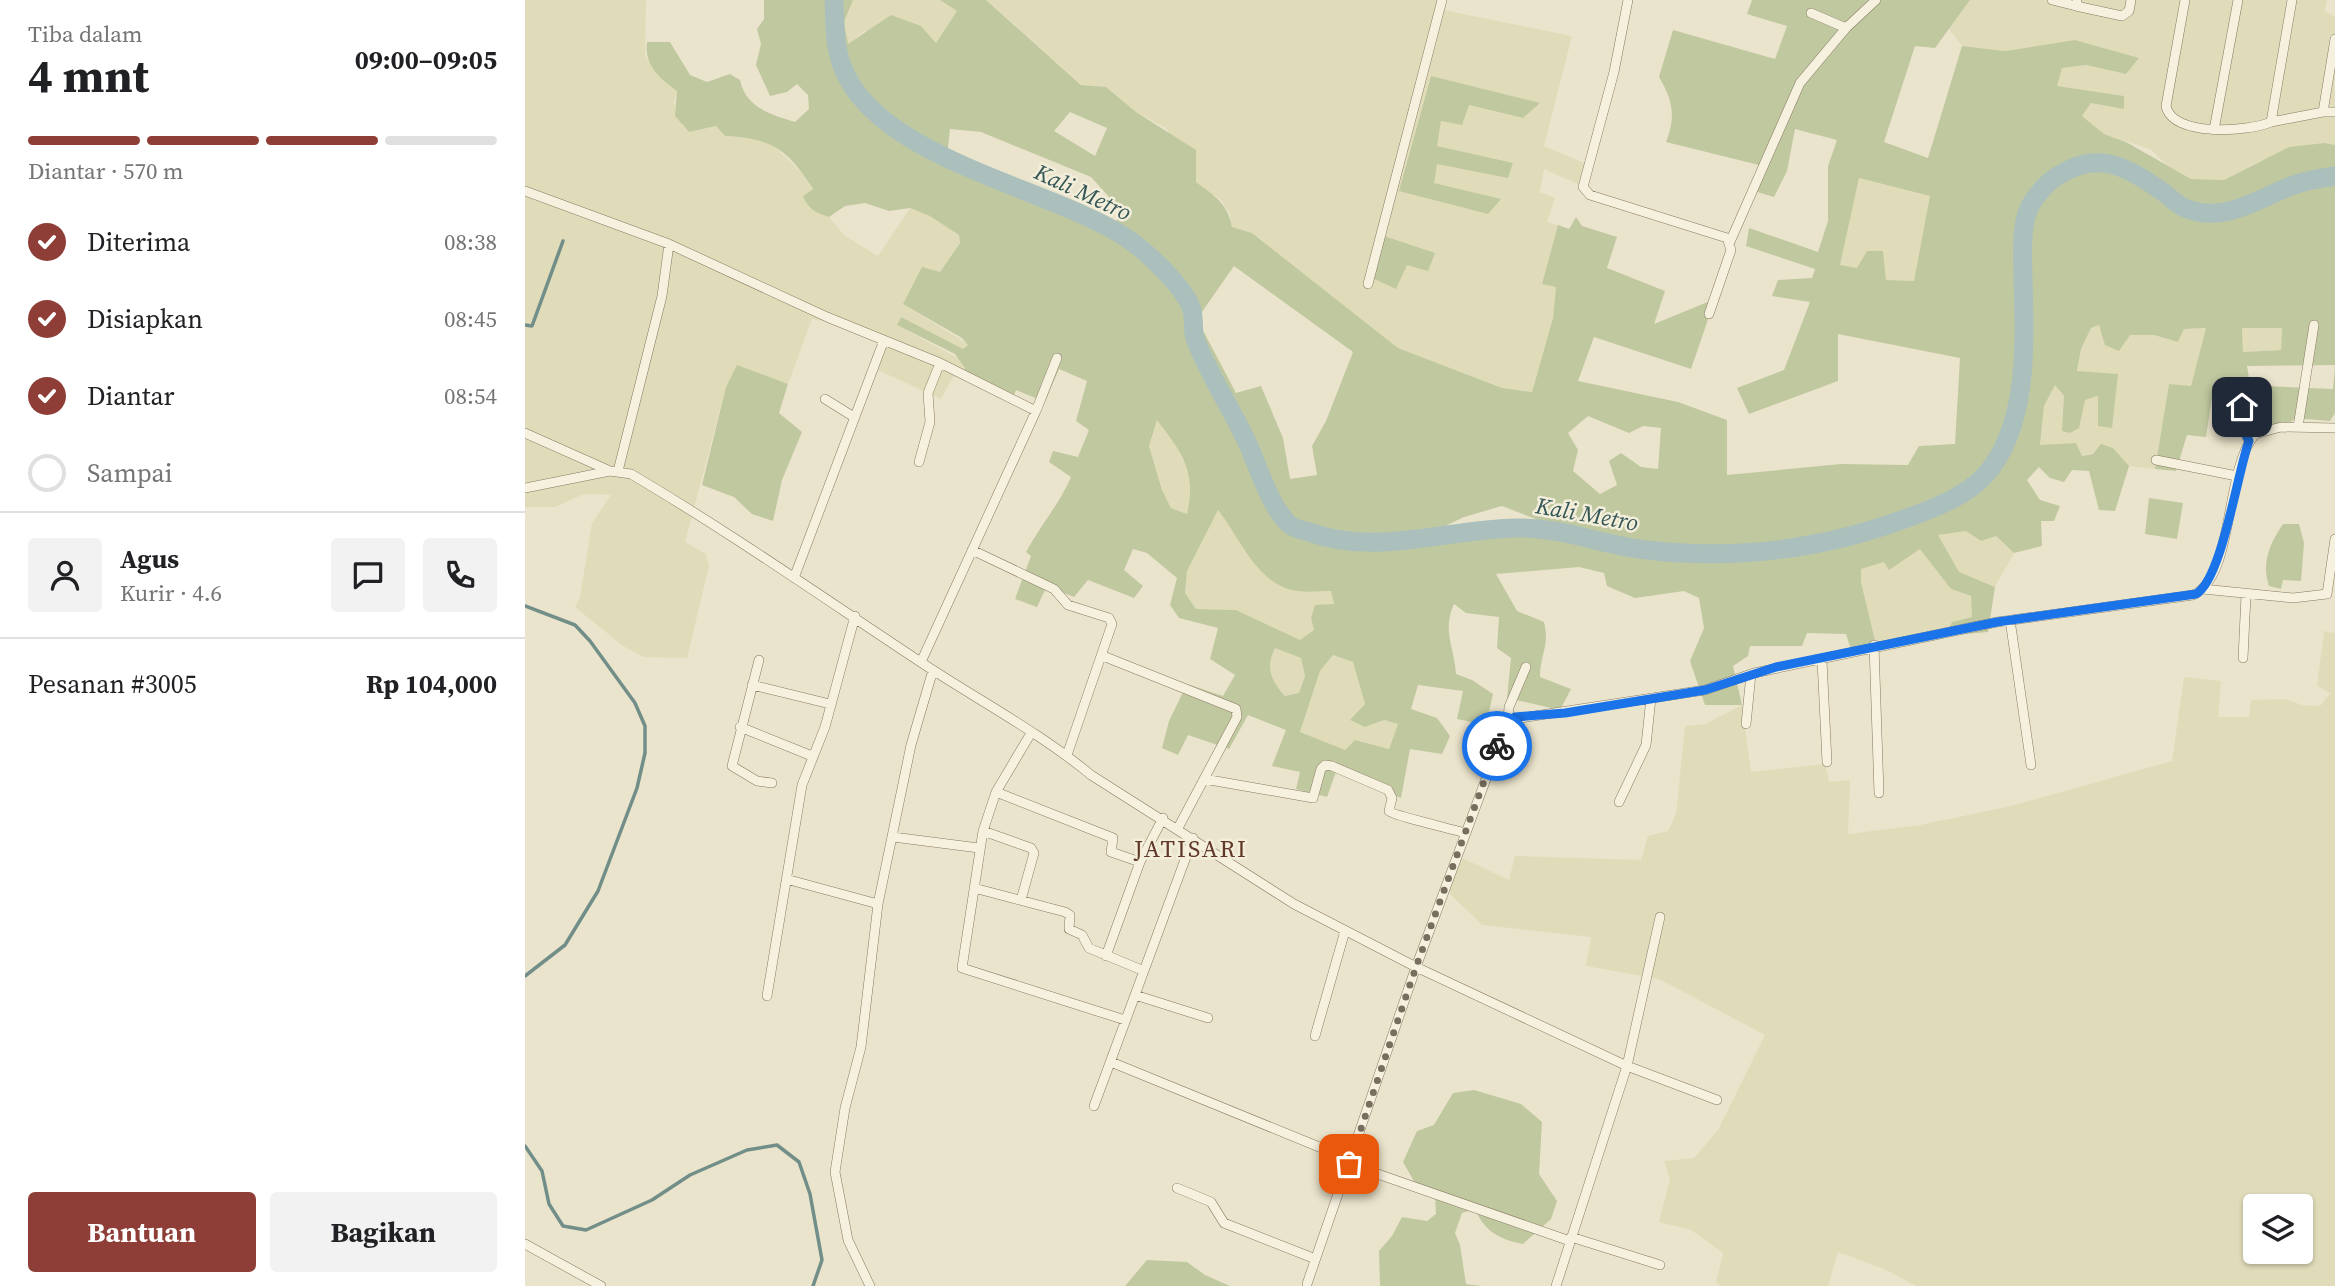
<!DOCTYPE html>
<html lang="id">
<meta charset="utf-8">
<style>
body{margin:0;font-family:"Source Serif 4",serif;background:#f2f2f2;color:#202124;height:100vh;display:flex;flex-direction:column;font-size:26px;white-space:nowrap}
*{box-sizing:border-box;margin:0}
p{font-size:23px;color:#757577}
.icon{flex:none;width:38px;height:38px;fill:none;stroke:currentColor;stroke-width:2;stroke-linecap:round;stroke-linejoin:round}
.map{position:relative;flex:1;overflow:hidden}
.panel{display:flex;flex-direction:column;background:#fff;width:525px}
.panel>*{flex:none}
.fabs{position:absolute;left:1718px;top:1194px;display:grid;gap:14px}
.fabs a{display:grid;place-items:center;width:70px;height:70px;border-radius:7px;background:#fff;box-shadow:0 2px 5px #0004;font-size:35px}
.pin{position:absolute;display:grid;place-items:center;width:60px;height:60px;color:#fff;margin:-30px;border-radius:14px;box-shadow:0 4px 10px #0006}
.courier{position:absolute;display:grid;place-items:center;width:70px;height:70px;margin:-35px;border:5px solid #1a73e8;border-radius:50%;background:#fff;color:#222;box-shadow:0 2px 9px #0007}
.summary em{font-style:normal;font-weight:700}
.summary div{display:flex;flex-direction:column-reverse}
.summary{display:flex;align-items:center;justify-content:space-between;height:119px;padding:0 28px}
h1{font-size:46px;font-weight:700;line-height:52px}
.bar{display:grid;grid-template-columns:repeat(4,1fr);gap:10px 7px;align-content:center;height:84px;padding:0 28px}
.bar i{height:9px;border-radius:5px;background:#e0e0e0}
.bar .on{background:#8f3e37}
.bar p{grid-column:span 4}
.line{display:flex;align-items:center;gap:18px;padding:0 28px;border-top:2px solid #e0e0e0}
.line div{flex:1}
.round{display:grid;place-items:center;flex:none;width:74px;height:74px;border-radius:7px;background:#f2f2f2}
ol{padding:0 28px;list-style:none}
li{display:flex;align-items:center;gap:21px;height:77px}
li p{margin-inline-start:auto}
li .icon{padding:7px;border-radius:50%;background:#8f3e37;color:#fff;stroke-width:4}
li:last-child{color:#757577}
li i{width:38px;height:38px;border:4px solid #e0e0e0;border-radius:50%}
.button{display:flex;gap:14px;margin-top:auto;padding:14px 28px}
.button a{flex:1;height:80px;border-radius:7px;background:#8f3e37;color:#fff;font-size:28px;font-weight:700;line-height:80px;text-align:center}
.button a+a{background:#f2f2f2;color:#202124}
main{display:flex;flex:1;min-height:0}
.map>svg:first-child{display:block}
.farmland{fill:#e0dcba;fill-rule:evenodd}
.green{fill:#c0c8a0;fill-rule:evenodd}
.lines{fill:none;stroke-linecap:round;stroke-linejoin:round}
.stream{stroke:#728e89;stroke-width:3.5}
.river{stroke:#abc0bc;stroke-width:19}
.minor-casing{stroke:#867861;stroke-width:10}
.minor{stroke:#f6f1de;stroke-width:9}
.done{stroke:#776e5e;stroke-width:7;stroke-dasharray:0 12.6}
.route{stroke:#1a73e8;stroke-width:9}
.labels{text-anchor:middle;stroke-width:5;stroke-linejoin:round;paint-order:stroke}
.water-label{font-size:23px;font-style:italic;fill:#345656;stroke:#f3eeda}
.quarter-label{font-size:24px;letter-spacing:2px;fill:#613727;stroke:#f3eeda}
</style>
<main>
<section class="panel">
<div class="summary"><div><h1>4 mnt</h1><p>Tiba dalam</p></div><em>09:00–09:05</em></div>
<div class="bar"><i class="on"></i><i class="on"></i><i class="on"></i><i></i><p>Diantar · 570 m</p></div>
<ol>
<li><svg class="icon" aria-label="check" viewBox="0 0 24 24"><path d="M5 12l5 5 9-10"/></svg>Diterima<p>08:38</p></li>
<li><svg class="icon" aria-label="check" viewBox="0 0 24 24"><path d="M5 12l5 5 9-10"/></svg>Disiapkan<p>08:45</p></li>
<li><svg class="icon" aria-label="check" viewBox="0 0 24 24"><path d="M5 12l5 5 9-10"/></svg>Diantar<p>08:54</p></li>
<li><i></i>Sampai</li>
</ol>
<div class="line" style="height:126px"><a class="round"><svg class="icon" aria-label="person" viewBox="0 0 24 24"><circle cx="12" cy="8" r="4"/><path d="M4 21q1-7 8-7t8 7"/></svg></a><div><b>Agus</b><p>Kurir · 4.6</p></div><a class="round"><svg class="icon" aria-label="chat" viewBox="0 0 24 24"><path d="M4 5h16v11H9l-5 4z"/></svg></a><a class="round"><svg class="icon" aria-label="phone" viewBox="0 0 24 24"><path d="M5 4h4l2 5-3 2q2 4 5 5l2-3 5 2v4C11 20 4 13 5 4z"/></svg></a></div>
<div class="line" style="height:91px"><div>Pesanan #3005</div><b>Rp 104,000</b></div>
<div class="button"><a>Bantuan</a><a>Bagikan</a></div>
</section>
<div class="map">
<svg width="1810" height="1286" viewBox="0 0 1810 1286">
<rect width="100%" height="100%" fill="#ebe4cc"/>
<path class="farmland" d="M0,0h121l-1,56 20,26 12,9 -3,11 8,23 7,7 27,-6 9,10 33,2 17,9 29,28 9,15 7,24 9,3 15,18 34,21 32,-48 20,7 29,20 1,8 -20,29 -37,32 65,40 -5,5 -13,-5 -49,-27 -4,8 66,36 2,7 -5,9h-7l-12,22 -72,-33 14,-23 -45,-19 -26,-5 -24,65 -51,-18 -11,21 -41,155 21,12 3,12 -22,92 -43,-1 -21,-11 -48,-39 5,-10 12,-74 19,-28 -27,-1 -29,13h-30z
M328,0h87l17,11 -21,32 -72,-12 -16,14 -4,-23z
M461,0h456l-3,9 133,27 -28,110 45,19 -7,21 -38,-17 -4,23 15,6 -8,24 11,3 -16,59 14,3 -3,31 -21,74 -30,-4 -104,-40 -146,-115 -20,-6 -2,-13 -9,-14 -25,-18 -30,-54 -30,-16 -30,-25 -24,-2zM906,76l92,42 -55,-13 -27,16 -4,25 76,18 -5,14 -71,-15 -4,20 67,17 -100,-9z
M1445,0h357l-2,11 10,6v128l-10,-2 -65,18 -36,19 -33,-1 -23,-13 -18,-17 -46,-15 -22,-18 9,-13 33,-7 -68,-10 6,-18 24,-3 40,9 12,-16 -63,-18 -70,11 -43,-5 -13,-17z
M1334,178l72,18 -17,85 -28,-1 -3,-28 -26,16 -17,-3z
M1574,325l31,10h24l24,7 6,-13 22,-1 -15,59 -22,-3 -14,85 -26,-3 -16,-18 -31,8 -6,-13 -36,3 4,-40 11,-22 9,12 21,4 14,-4 19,-21 -41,-4 4,-22 10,-21z
M1717,328h40l-1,22 -38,2z
M632,419l17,23 13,26 6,22 -6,24 -16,-6 -9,-18 -13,-44z
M693,509l13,17 14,25 86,40 3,14 -23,13 3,12 -14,11 -64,-31 -40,-1 -11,-16 2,-22z
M1441,531l15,10 15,-5 18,17 -19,34 -36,-15 -21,-37z
M1396,548l30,41 20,7 2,21 -21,5 -5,10 -70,17 -16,-67v-13l23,-7 6,7z
M1799,631l11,2v653h-419l-30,-16 -48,-18 -10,34h-106l-6,-4 7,-29 -32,-23 -32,-8 11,-43 -6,-18 30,-3 24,-28 47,-95 -106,-56 -73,-13 5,-29 -109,-12 -36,-35 12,-34 51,24 6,-24 126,4 7,-24 20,-5 8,-17 9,-88 20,-2 37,-19 9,67 74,-8 4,18 21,-2 -2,54 72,-9 91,-19 161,-45 12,-84 37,4 -3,36h31l2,-17 34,-1 17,6 18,1 10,-13 -13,-7zM1731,1206h45v45h-45z
M750,648l26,10 4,18 -6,17 -14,3 -13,-16 -4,-19z
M808,655l20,7 12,42 -14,17 14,6 19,-7 14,4 -9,25 -33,-9 -11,11 -45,-19 20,-61z"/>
<path class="green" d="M239,0h89l-9,22 4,22 43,-29 30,11 15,17 21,-32 -17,-11h46l95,85 25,2 30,25 60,38v32c18,13 32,22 36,45l20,6 146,115 104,40 30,4 21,-74 3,-31 -14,-3 16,-59 11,4 7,-12 6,9 35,11 -10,31 58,23 -11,33 61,-25 -24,70 -97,-32 -16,44 100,21 49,18v55l114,-11 67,1 11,-19 36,-2 5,-86 -122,-24v47l-89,33 -12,-26 47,-18 26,-68 -38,-6 6,-16 34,-2 3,-9 -69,-23 3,-18 69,24 10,-31v-55l9,-26 -42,-11 -8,42 -13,26 -20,-6 5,-26 -93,-23c10,-26 7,-41 -7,-65l14,-47 102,29 12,-33 -40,-12 5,-14h218l-35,48 -20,-2 -31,96 44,16 34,-112 43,5 70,-11 64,18 -13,16 -40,-9 -24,3 -5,18 67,10v13l-33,-6 -9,13 22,18 22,8 65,37 33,1 65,-33 36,-4 10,2v268l-5,8 -35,-3 -4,4 -32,5v-16l-12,-2 2,-15 14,-8 70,3 2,-24 -88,1 3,19 -36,-1 -8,53 -19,-2 -11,36 -21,-2 14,-85 22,2 15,-58 -22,1 -6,13 -24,-7h-24l-11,16 -14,-6 -6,-20 -8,3 -10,21 -4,22 41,3 -6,54 -14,-2v-30l-13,4 -6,28 -9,5 -8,-2 2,-35 -9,-11 -11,21 -4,39 36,-2 6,13 11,-2 8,-10 12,4 16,18 -14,45 -16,-1 -10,-39 -17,-1 -8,12 -14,-4 -11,-11 -12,13 13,20 20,6 -6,15h-13l1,25 -28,7 -18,-17 -15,5 -15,-10 -28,4 21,37 36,15 -7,45 -34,3 -7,-3 5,-10 20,-5 -1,-21 -20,-7 -31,-40 -31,21 -5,-8 -23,7v13l16,67 -25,4 -6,-19 -39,-1 -5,13h-52l-2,10 -15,10 9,39h-37l-15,-44 14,-33 -5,-30 -15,-7 -49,7 -28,-12 -3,-13 -25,-6 -83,7 21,37 27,11c6,24 -4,32 -4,55l31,12 -11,21 -53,-12 4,-40 -14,-10 2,-31 -33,-4 -12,-9c-12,28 0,41 2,70l16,6 21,14 -7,31 -29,-6 6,-28 -45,-6 -7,24 26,9 13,18 -8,18 -32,-5 -9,49 -65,-26 -9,25 -31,-8 4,-17 -28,-6 14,-36 -38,-15 -19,34 -41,-14 -10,20 -16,-7 7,-27 18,-37 36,12 12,-21 -25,-16 8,-31 -39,-10 -9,-13 7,-27 -30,-25 -14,-4 -9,21 19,16 -9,12 -46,-18 -14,17 -27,-11 -10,21 -22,-8 16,-43 -5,-4c14,-26 34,-49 45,-75l-22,-15 4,-11 25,6 11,-27 -13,-9 11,-40 -28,-12 -14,33 -29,-12 -3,8 -53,-21 5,-9 -10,-14 -58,-29 4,-8 62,32 5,-4 -6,-7 -59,-34 19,-37 18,5 20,-29 -1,-8 -29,-19 -20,-8 -21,3 -24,-8 -20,3 -16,11c-13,-4 -21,-8 -26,-21l10,-7c-25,-39 -41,-51 -88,-53l-9,-10 -27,6 -14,-16 2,-25c-18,-13 -33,-26 -30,-49h23l20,33 17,7 23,-8 10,6c6,28 30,34 55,42l14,-13 -1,-14 -11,-11 -10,8 -17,4 -14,-31 5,-21 -4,-15 7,-10zM545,112l37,16 -12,28 -41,-25zM425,129l31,3 110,45 30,33 -8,19c-55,-27 -112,-45 -166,-72zM1334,178l71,18 -16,85 -28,-1 -3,-29h-16l-10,17 -17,-3zM709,266l119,86 -27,69 -14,25 5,29 -27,4 -7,-41 -22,-52 -25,7 -39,-74zM1757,328l-1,22 -38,2 -1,-24zM1063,416l41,17 14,-7 18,2 -3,41 -17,-2 -20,-14 -12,8 8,24 -17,9 -27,-23 5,-21 -10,-17zM632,420c25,33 40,52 30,94l-16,-6 -9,-18 -13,-44zM977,506l67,26 -48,-4 -49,2 -47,9 -1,-3 40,-19zM693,510c21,26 37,71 74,80 12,3 27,1 39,1l3,13 -19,1 -4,13 3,12 -14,10 -64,-30 -40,-1 -11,-16 2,-22zM750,648l26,10 4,18 -6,17 -14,3c-14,-16 -20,-28 -10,-48zM808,655l20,7 12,42 -15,16 15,7 19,-7 14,4 -9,25 -34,-9 -10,10 -45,-18 20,-61z
M906,76l109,27 -17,15 -54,-13 -7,20 -21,-4 -4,25 76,17 -5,15 -71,-14 -3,19 67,16 -13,15 -89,-23z
M856,235l54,18 -7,18 -21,-6 -11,24 -28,-13z
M212,365l51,19 -9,29 23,19 -20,48 -9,41 -21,-7 -18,-17 -32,-12 24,-98z
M1624,498l34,5 -6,36 -32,-5z
M1758,524h16l5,19 -3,38 -18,-1 -2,9 -12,-3c-8,-23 1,-43 14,-62z
M949,1090l47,14 21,18 -3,52 18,27 -6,18 -28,25c-24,-5 -38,-12 -48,-35l-13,4 -7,20 5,12 6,39 16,2h-102l-1,-35 13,-15 10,-19 25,4 9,-7 -1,-18 -20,-13 -12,-21 14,-31 17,-6 19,-32z
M622,1260l40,2 18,13 25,11h-105z"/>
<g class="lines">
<path class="stream" d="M0,325l7,1 31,-85
M0,606l50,19 15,16 45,62 10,23v27l-8,35 -39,103 -33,54 -40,31
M0,1146l17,25 7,33 14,22 23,4 66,-30 38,-25 57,-25 30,-5 22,17 11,32 12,66 -9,26"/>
<path class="river" d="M309,0c1,17 0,36 4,52 21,105 213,134 290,187 19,13 54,46 63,68 4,10 1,22 4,31 12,35 41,77 56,113 8,20 22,60 39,74 5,4 13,5 19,7 68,25 137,-3 207,-4 43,-1 81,15 123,21 92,12 182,1 268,-31 31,-11 68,-25 87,-54 34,-50 31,-125 29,-183 0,-22 -3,-53 6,-73 5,-10 18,-26 27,-31 40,-27 69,-12 104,13 8,5 17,15 25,18 39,17 75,-11 109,-23 13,-5 28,-7 41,-9"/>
<defs>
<path id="minor" d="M1103,0l-14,72 -31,115 7,8 137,43 4,12 -22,64
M1527,0l24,6 1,-4
M1660,0l-19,106c6,31 82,26 105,16l21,-122
M1551,6l46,10 7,-5 2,-11
M1286,13l35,15 30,-28
M1810,39l-12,73h12
M1746,122l52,-10
M1689,130l24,-130
M0,191l144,53
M1205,242l70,-159 46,-55
M843,284l74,-284
M1720,387l-4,37 8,17
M300,399l29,18
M511,411l21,-53
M1773,427l16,-102
M0,433l83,37
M1631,460l81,16
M394,462l11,-40 -2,-29 12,-30
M93,471l44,-175 7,-52 158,73 113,46 96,48 -115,251
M0,488l85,-17 21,3c100,59 194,125 291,189 56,37 117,69 169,112l203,129 122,63 211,99 -71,220
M447,550l82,39 14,16 41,13 3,6 -45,131
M269,578l90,-238
M1678,589l90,9 34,-4 8,-55
M1485,620l21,145
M1349,645l5,148
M578,656l133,53 1,8 -59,111
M1718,658l3,-63
M234,660l-27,106 25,15 15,2
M1297,660l5,102
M227,685l78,19
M983,720l1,-13 17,-40
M1221,724l5,-50
M215,727l72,29
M506,733l-35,59 -13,39 -21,137 163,52
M679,779l109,19 8,-29 4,-4 7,1 56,24 4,8 -3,13c3,4 63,18 76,22
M471,792l117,46 -2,14 29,10 23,-44
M1094,802l27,-57 5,-47
M458,831l48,17 3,5 -13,47
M368,837l86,11
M261,879l92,25
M449,888l91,24 5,3 -1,14 13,6 7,13 55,23
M1135,917l-33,149 90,34
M581,956l34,-94
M610,995l73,23
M242,996l35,-211 23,-58 30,-111
M790,1036l30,-105
M586,1062l240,98
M569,1106l99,-268
M824,1164l221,77
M652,1188l34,14 13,21 89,35
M1046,1237l89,28
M0,1244l76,42
M782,1284l109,-317 92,-247 197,-30 49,-17 243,-51 196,-27c42,-19 31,-124 62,-161l26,-7 54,1
M345,1286l-22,-46 -13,-68 10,-64 16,-61 17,-143 33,-159 22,-75"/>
</defs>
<use href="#minor" class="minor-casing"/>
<use href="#minor" class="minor"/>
</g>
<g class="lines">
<path class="done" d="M824,1164l67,-197 81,-221"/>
<path class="route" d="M972,746l8,-22 10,-7 50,-4 140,-23 71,-23 221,-45 199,-28c26,-15 41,-120 53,-153l-8,-17 1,-17"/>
</g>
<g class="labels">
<g class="water-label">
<text transform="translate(558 192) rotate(25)" y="8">Kali Metro</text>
<text transform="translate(1062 514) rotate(10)" y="8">Kali Metro</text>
</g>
<g class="quarter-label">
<text x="666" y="857">JATISARI</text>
</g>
</g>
</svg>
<div class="fabs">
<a><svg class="icon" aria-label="layers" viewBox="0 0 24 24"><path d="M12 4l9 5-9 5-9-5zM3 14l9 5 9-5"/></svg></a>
</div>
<div class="pin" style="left:824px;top:1164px;background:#ea580c"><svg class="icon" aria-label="bag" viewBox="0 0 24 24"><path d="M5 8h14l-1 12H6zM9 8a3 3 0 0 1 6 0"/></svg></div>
<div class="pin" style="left:1717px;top:407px;background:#1f2937"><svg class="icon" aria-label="home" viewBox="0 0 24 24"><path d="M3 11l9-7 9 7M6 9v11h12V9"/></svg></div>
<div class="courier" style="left:972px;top:746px"><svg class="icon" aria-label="bike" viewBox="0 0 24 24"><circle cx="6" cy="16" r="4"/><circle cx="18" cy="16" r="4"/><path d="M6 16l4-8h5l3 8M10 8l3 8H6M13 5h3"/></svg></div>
</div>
</main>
